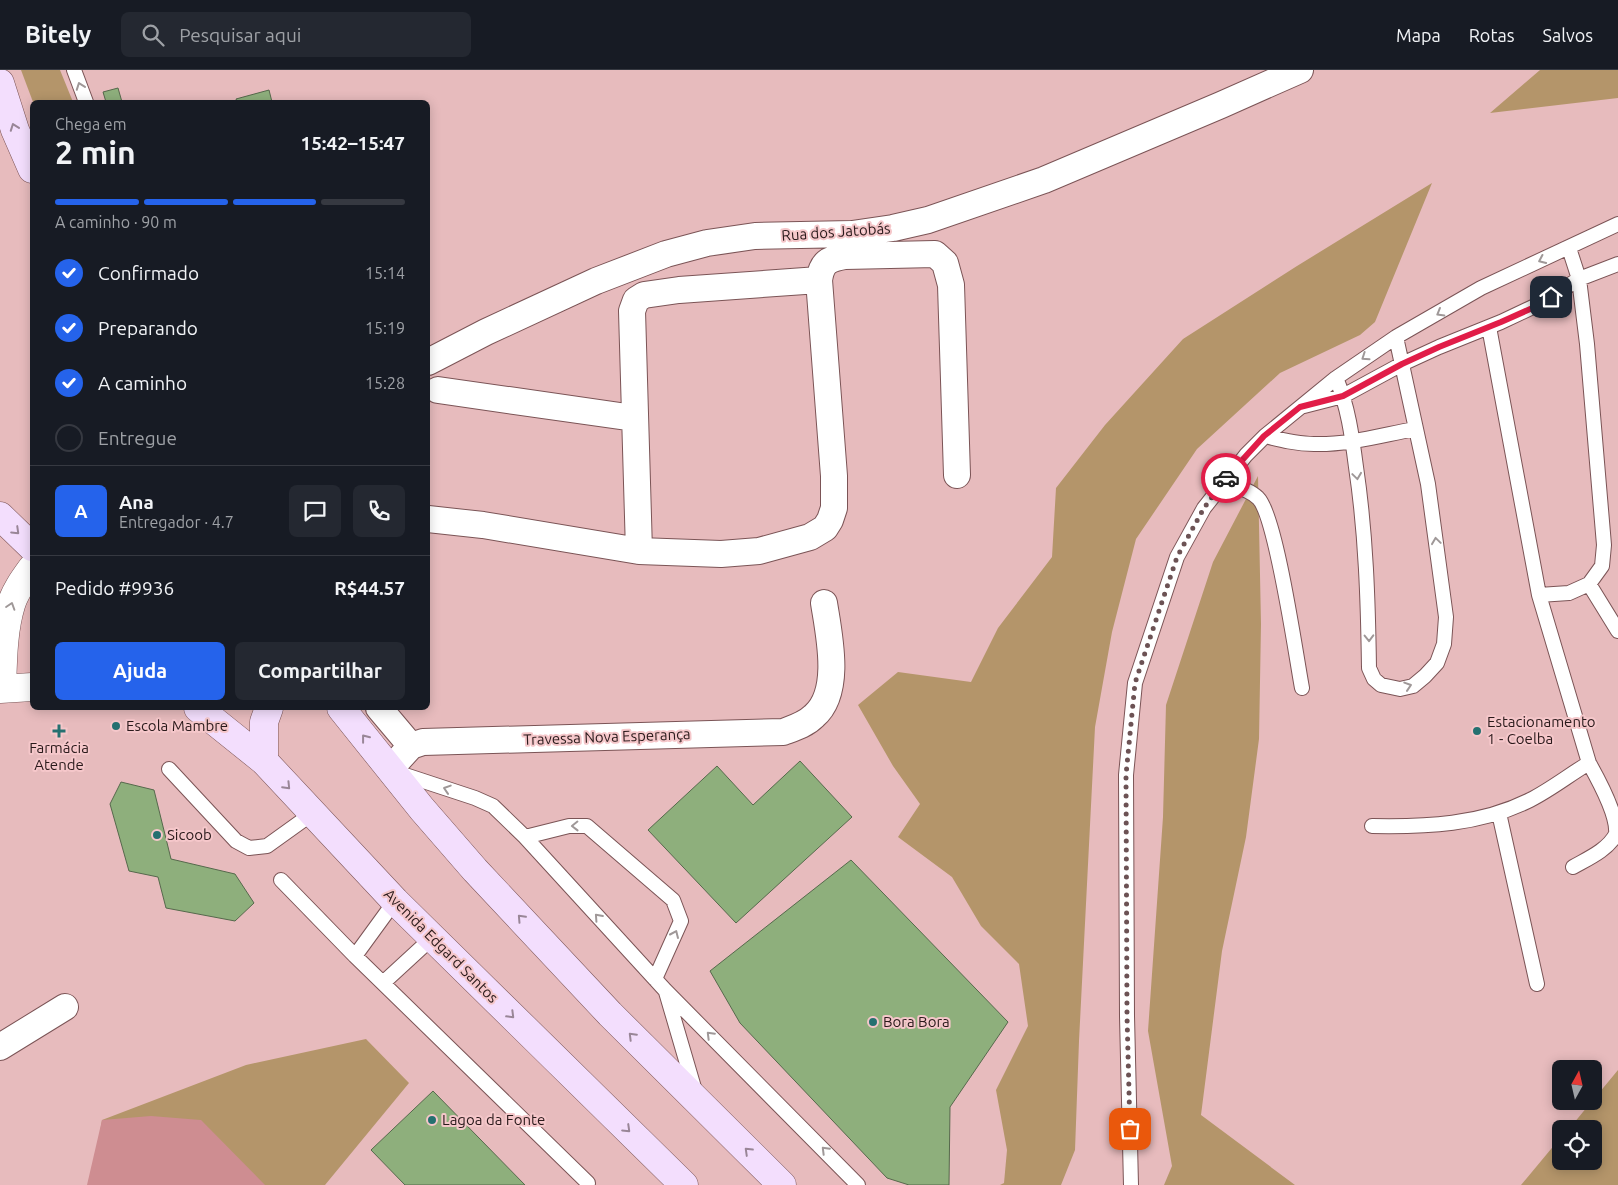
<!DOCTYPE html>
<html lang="pt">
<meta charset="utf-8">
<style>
body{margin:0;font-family:Ubuntu,sans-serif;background:#242831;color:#f1f3f6;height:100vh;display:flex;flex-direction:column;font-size:19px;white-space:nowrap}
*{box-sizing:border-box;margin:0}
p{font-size:16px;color:#9ea1a6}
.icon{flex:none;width:28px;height:28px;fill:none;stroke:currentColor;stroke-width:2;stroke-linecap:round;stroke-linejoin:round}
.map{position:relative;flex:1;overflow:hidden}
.side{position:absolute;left:30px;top:30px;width:400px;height:610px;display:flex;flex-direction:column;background:#171b24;border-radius:8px;box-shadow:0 2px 12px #0003}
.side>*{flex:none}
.needle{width:32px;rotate:8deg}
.buttons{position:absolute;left:1552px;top:990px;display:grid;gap:10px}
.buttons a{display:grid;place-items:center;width:50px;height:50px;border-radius:8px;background:#171b24;box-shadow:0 2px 12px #0003;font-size:25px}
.pin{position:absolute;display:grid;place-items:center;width:42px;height:42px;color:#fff;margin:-21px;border-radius:10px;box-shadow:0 2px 8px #0006}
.courier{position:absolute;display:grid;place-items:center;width:50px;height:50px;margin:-25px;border:4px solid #e11d48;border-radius:50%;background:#fff;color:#222;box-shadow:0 1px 6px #0007}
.headline em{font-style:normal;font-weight:600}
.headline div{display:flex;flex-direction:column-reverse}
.headline{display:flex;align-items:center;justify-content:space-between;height:85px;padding:0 25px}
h1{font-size:32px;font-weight:600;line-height:38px}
.bar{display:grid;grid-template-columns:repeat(4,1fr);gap:8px 5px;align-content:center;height:60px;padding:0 25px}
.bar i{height:6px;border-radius:4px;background:#363941}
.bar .selected{background:#2563eb}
.bar p{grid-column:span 4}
.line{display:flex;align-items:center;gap:12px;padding:0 25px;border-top:1px solid #363941}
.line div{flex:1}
.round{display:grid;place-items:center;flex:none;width:52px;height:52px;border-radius:8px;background:#242831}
ol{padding:0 25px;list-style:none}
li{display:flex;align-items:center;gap:15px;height:55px}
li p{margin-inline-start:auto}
li .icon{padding:5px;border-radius:50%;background:#2563eb;color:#fff;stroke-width:4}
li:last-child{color:#9ea1a6}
li i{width:28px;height:28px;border:2px solid #363941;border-radius:50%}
.button{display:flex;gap:10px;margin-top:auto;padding:10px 25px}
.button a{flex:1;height:58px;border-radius:8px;background:#2563eb;color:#fff;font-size:20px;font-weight:600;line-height:58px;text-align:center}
.button a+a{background:#242831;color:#f1f3f6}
header{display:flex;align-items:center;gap:30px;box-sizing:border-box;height:70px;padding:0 25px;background:#171b24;border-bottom:1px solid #363941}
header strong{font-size:24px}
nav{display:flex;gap:28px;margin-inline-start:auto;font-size:18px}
.search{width:350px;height:45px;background:#242831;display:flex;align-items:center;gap:12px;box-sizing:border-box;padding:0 18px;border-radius:8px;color:#9ea1a6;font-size:19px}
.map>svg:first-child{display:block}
.green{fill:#b4956a}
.water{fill:#ce8d91}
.building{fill:#8eaf7c;stroke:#56694c}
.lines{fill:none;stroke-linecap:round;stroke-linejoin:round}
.service-casing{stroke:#7b5456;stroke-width:16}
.minor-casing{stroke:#7b5456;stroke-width:28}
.tertiary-casing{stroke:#7b5456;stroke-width:29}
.secondary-casing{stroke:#7b5456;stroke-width:29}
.service{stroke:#fff;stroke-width:14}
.minor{stroke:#fff;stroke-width:26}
.tertiary{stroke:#fff;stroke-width:28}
.secondary{stroke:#f3defd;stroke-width:28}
.oneway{stroke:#9f9898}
.oneway2{stroke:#998697}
.done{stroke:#6c5254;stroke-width:5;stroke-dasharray:0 9}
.route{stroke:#e11d48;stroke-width:6}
.poi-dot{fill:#257070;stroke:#f5c7ca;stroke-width:2}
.labels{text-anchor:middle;stroke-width:4;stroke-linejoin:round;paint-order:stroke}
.street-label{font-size:15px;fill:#2a1a1b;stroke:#f5c7ca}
.poi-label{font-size:15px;fill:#2a1a1b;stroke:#f5c7ca;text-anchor:start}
</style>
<header>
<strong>Bitely</strong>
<div class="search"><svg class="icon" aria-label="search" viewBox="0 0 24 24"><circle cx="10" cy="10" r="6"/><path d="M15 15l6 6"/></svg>Pesquisar aqui</div>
<nav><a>Mapa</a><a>Rotas</a><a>Salvos</a></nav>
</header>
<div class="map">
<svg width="1618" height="1115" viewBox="0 0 1618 1115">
<rect width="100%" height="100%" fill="#e7bbbd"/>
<path class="green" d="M21,0h39l13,32h-40z
M1540,0h78v28l-128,15z
M1432,113l-57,139 -15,13 -80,38 -83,76 -61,90 -24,93 -17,95 -16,314 -4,109 -14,35h-61l4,-2 3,-33 -11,-60 32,-64 -9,-62 -38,-38 -29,-49 -54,-40 22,-33 -27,-38 -35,-61 40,-33 73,10 27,-54 54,-71 4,-69 49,-63 78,-86 114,-73z
M1258,406l3,148 -2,115 -13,98 -24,114 -21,164 94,70h-131l8,-19 -24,-135 15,-214 3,-112 47,-143z
M366,969l43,44 -84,102h-234l11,-65 144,-55z
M1618,1000v115h-97l40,-48v24h33v-32h-25l23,-28h2v-2z"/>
<path class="water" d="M151,1046l50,4 64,65h-178l15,-65z"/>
<path class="building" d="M118,18l4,14h-16l-3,-10z
M269,20l3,12h-35l-1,-3z
M800,691l52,56 -116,106 -88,-93 69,-64 36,39z
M121,712l33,8 17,69 64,15 19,29 -19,18 -69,-13 -8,-31 -29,-6 -19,-67z
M851,790l157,162 -58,85 -1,78h-40l-22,-7 -147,-155 -30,-52z
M433,1021l92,94h-120l-34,-35z"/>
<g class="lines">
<defs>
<path id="service" d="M74,0l12,32
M1336,308c12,28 16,58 20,89 10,67 12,134 13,201l5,11 7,6 19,4 13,-3 12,-10 12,-13 7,-19 2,-27 -18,-133 -32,-147
M1304,336l39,-10 59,-32 37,-17 62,-25 36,-17 42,-26 39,-15
M1265,366c16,4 32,8 49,8 34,1 68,-9 101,-15
M1223,412c11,4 26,7 35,16 18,17 38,158 44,190
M1589,514l29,47
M1539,525l30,-2 20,-9 13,-18 2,-21 -17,-201 -8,-65 -10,-31
M169,699l67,72 13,7 18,-2 46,-33
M396,702l79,26 18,8 32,31 140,153 193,195
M1499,743l38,171
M1372,756c54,1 108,-1 158,-26 20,-10 39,-25 59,-37l-50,-168 -50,-268
M525,767l44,-11h18l86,74 8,21 -26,58
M1573,797c14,-8 35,-17 43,-33 2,-18 -18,-55 -27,-71
M281,810l74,76
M395,831l-40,55 233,227 -2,2
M383,913l50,-46
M666,922l29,99
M1131,1115l-4,-169 -1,-241 9,-92 42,-126 27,-49 42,-53 19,-19 71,-58 60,-41 85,-49 137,-64"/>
<path id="minor" d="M428,292l58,-30 110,-51 70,-27 41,-11 48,-7 97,-2 41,-6 35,-8 116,-40 177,-75 79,-35
M438,320l196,28
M428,449l55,6 156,26 82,3 38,-3 51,-14 15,-9 5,-8 4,-12v-32l-15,-196c3,-18 9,-21 26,-24l90,-2 10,9 6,22 6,190
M639,481l-7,-240 4,-11 8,-5 35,-5 140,-10
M379,638l32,38
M390,699l21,-23 12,-4 360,-10c11,-4 22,-7 31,-16 28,-24 15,-81 10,-113
M0,977l65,-40"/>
<path id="tertiary" d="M0,619l32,-2
M2,619c1,-28 1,-58 9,-84 4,-14 13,-26 21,-37"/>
<path id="secondary" d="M0,13l15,47 17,39
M0,446l32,31
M198,638l66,53 131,140 289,284
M341,638l81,101 53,61 135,144 172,171
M264,691v-39l5,-14"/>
</defs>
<use href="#service" class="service-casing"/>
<use href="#minor" class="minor-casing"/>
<use href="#tertiary" class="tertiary-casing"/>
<use href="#secondary" class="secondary-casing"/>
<use href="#service" class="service"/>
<use href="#minor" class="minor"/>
<use href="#tertiary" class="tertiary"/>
<use href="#secondary" class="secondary"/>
</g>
<defs><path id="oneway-chevron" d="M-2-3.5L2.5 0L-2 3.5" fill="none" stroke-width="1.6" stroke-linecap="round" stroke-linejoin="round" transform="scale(1.25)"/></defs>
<g class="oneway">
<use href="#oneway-chevron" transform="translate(80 16) rotate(-110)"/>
<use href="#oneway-chevron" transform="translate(1542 190) rotate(155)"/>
<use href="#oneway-chevron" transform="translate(1440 243) rotate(150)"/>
<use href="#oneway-chevron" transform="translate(1365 287) rotate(146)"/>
<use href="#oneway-chevron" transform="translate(1357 406) rotate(82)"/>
<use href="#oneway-chevron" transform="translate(1436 471) rotate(-98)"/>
<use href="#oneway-chevron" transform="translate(11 536) rotate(-72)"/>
<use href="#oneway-chevron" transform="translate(1369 568) rotate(89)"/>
<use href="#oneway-chevron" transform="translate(1408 616) rotate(-18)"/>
<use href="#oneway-chevron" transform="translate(447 719) rotate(-162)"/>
<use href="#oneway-chevron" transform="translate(575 756) rotate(179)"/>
<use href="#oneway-chevron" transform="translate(598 847) rotate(-132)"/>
<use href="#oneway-chevron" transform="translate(675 864) rotate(-66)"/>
<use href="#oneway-chevron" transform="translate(710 965) rotate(-135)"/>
<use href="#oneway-chevron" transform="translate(825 1080) rotate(-135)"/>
</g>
<g class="oneway2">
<use href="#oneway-chevron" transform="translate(14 57) rotate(-110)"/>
<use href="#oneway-chevron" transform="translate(16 461) rotate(44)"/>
<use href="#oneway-chevron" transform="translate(365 668) rotate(-128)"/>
<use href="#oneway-chevron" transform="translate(287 716) rotate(46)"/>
<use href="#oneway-chevron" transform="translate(521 848) rotate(-133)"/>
<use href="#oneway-chevron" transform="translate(511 945) rotate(45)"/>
<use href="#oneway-chevron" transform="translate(632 966) rotate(-135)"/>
<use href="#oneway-chevron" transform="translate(627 1059) rotate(44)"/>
<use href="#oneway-chevron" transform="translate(748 1081) rotate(-136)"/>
</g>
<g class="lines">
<path class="done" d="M1130,1059l-3,-113 -1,-241 9,-92 42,-126 27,-49 22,-30"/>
<path class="route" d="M1226,408l38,-42 36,-29 43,-11 59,-32 37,-17 62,-25 36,-16 14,-9"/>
</g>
<g class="poi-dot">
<circle cx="116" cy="656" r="5"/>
<path d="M56.5 653.5h5v5h5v5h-5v5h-5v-5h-5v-5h5z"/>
<circle cx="1477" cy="661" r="5"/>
<circle cx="157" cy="765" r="5"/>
<circle cx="873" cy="952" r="5"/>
<circle cx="432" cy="1050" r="5"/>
</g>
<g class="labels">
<g class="street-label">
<text transform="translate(836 162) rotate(-4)" y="5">Rua dos Jatobás</text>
<text transform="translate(607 667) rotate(-2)" y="5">Travessa Nova Esperança</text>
<text transform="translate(441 876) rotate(45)" y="5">Avenida Edgard Santos</text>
</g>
<g class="poi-label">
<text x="1487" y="657">Estacionamento<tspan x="1487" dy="17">1 - Coelba</tspan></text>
<text x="126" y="661">Escola Mambre</text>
<text x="59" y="683" text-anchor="middle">Farmácia<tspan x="59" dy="17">Atende</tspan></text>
<text x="167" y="770">Sicoob</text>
<text x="883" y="957">Bora Bora</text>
<text x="442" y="1055">Lagoa da Fonte</text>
</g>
</g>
</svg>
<div class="buttons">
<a><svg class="needle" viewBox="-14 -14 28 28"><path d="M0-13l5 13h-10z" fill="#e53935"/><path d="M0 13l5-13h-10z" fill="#9ea1a6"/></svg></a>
<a><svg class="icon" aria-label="locate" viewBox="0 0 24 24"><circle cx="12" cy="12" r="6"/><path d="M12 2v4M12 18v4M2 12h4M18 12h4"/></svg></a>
</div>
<div class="pin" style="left:1130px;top:1059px;background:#ea580c"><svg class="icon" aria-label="bag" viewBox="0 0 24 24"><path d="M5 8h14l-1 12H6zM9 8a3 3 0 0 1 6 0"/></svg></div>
<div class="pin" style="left:1551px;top:227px;background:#1f2937"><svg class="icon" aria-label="home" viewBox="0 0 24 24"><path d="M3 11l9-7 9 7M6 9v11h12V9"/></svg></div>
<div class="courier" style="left:1226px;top:408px"><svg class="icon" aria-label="car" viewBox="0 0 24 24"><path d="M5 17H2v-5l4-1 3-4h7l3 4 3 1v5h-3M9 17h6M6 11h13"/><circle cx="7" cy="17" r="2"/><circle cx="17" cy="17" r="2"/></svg></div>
<section class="side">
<div class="headline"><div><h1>2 min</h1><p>Chega em</p></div><em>15:42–15:47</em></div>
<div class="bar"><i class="selected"></i><i class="selected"></i><i class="selected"></i><i></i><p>A caminho · 90 m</p></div>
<ol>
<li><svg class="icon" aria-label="check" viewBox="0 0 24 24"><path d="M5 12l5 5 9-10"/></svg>Confirmado<p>15:14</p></li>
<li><svg class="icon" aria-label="check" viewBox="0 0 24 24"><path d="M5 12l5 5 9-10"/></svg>Preparando<p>15:19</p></li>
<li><svg class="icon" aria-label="check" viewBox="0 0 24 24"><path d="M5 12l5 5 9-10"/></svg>A caminho<p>15:28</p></li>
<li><i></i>Entregue</li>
</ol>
<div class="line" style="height:90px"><b class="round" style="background:#2563eb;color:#fff">A</b><div><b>Ana</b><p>Entregador · 4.7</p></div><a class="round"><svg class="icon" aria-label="chat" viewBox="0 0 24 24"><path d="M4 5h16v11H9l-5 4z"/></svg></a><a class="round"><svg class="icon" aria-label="phone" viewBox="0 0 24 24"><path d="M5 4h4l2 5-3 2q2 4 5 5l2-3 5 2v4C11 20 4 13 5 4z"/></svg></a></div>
<div class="line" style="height:65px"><div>Pedido #9936</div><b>R$44.57</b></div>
<div class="button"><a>Ajuda</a><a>Compartilhar</a></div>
</section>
</div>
